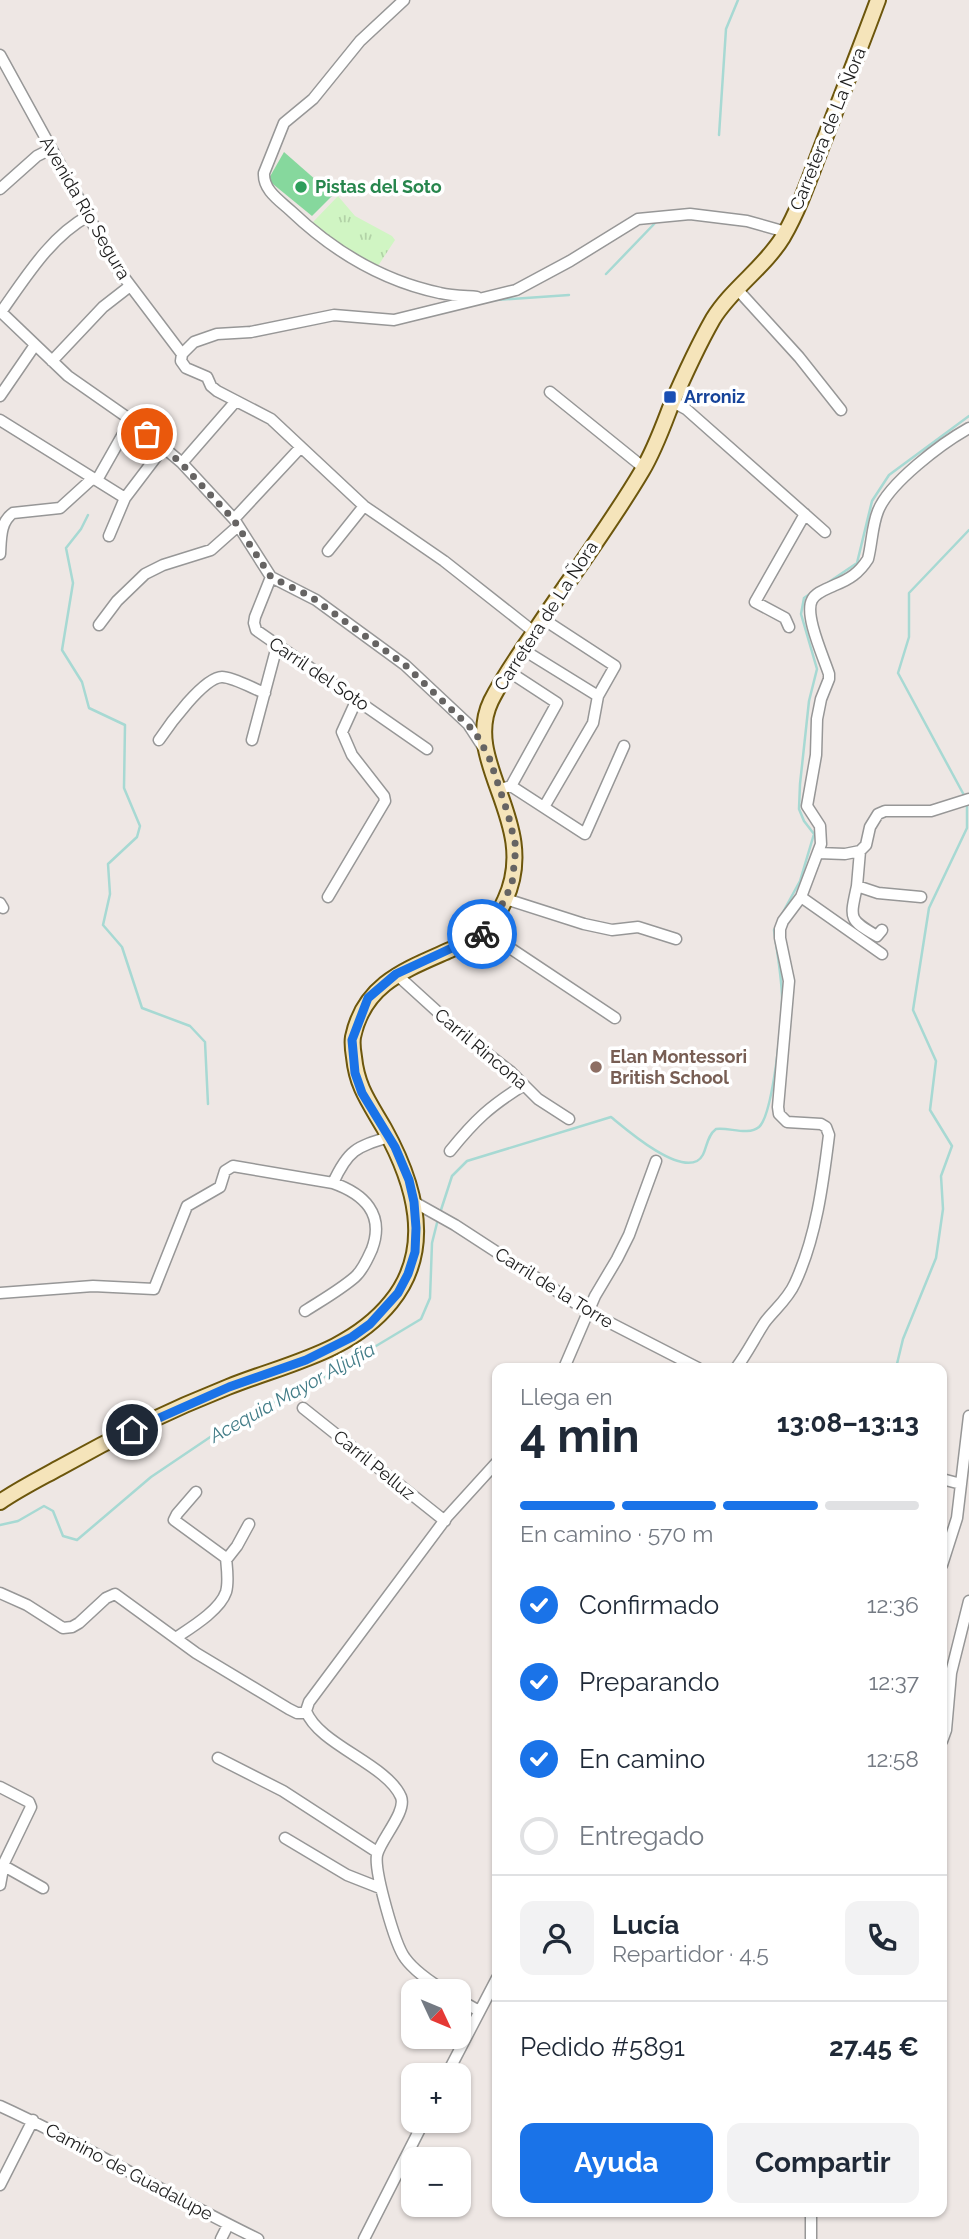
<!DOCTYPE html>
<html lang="es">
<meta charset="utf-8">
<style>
body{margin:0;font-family:Raleway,sans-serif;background:#f2f2f3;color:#1f2937;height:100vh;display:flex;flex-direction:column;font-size:26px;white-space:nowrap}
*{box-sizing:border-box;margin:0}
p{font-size:23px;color:#747a83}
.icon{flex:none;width:38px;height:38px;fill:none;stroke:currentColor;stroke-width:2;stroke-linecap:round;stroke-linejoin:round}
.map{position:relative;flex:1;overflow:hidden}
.drawer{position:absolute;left:492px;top:1363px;width:455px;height:854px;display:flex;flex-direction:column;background:#fff;border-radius:14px;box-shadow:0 2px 5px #0004}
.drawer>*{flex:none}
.needle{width:46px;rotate:134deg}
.fabs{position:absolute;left:401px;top:1979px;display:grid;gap:14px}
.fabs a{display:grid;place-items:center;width:70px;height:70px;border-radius:14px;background:#fff;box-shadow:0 2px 5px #0004;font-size:35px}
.pin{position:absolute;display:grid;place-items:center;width:60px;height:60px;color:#fff;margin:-30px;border:4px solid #fff;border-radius:50%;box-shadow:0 2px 7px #0007}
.courier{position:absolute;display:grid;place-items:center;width:70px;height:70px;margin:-35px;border:5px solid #1a73e8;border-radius:50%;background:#fff;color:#222;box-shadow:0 2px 9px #0007}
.head em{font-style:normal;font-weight:700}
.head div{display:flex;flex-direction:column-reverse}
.head{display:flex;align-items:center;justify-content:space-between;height:119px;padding:0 28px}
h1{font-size:46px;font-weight:700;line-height:52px}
.bar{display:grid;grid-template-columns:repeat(4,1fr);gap:10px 7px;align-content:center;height:84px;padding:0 28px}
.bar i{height:9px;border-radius:5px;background:#e0e1e3}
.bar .current{background:#1a73e8}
.bar p{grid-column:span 4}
.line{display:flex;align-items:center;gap:18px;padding:0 28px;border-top:2px solid #e0e1e3}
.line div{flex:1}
.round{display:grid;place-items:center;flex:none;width:74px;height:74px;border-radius:14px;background:#f2f2f3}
ol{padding:0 28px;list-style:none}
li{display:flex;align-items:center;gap:21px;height:77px}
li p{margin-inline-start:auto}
li .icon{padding:7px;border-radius:50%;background:#1a73e8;color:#fff;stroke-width:4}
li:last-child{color:#747a83}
li i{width:38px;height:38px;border:4px solid #e0e1e3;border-radius:50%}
.button{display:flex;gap:14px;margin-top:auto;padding:14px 28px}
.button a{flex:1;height:80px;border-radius:14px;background:#1a73e8;color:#fff;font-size:28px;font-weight:700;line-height:80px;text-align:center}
.button a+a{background:#f2f2f3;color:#1f2937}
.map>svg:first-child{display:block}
.park{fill:url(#park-tufts)}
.pitch{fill:#86d89d}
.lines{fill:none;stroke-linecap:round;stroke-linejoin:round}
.stream{stroke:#a7d9d3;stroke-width:2.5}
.street-casing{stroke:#979797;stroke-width:13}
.secondary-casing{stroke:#6c560c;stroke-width:18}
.street{stroke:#fff;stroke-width:10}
.secondary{stroke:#f5e4ba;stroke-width:14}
.done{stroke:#666463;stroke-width:7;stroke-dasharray:0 12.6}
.route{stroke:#1a73e8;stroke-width:9}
.leisure-dot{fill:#2e9e5b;stroke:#fff;stroke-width:2.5}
.transit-dot{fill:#1a4fb4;stroke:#fff;stroke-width:2.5}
.education-dot{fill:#8d6e63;stroke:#fff;stroke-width:2.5}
.labels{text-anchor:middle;stroke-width:7;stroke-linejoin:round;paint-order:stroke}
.street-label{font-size:18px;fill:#1d1d1d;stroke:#fff}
.leisure-label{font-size:18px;font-weight:bold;fill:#27864d;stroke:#fff;text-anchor:start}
.transit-label{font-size:18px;font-weight:bold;fill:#164399;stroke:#fff;text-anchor:start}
.education-label{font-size:18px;font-weight:bold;fill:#785e54;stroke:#fff;text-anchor:start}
.water-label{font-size:19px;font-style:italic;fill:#437d88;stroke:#fff}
</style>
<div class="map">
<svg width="969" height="2239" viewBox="0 0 969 2239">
<defs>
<pattern id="park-tufts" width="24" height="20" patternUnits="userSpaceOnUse" patternTransform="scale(1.75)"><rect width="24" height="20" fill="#d0f5c3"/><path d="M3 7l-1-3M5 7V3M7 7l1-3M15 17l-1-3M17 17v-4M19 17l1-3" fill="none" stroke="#b2d2a7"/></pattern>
</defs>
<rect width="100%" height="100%" fill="#eee7e4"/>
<path class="park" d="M338,196l17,20 37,20 3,4 -17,26 -41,-23 -24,-21z"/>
<path class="pitch" d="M284,152l49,43 -21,21 -44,-36z"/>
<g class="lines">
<path class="stream" d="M719,135l7,-106 12,-29
M606,274l50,-52
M496,300l73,-5
M88,515l-7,14 -15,19 7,35 -11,67 20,32 7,26 36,17 -1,63 16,38 -3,11 -29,27 2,30 -7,31 19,22 20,61 48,18 15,16 3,62
M823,586l34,-23 15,-62 17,-26 80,-59
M965,797l-67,-124 11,-36v-44l60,-63
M782,914l18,-33 14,-47 -10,-13 -5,-12 1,-25 9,-83 8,-32 -16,-55 3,-16 10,-7
M440,1213l12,-37 15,-15 144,-44c16,13 64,55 86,44 11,-6 7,-23 19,-32 13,-2 32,7 43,-2 14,-12 24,-111 23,-132 -1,-22 -5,-44 -8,-65l4,-7
M896,1368l7,-29 33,-81 7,-49 -2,-33 11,-30 -22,-36 6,-49 -23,-51 16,-102 38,-80v-24
M0,1525l18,-4 26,-15 9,5 10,25 14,4 74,-63 80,-54 90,-44 100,-60 9,-21 2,-55 6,-24"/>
<defs>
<path id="street" d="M404,0l-44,41 -47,58 -29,24 -20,50c-1,17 15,27 27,38 41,39 92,70 149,82 12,3 25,3 37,4
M0,55l117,213 65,86
M0,189l37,-33 14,-7
M737,289l62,68 42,53
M0,311l68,65 63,44 51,43 52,56 37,58 45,23 89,65 63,59 15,23
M1,312c25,-35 49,-75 87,-96
M52,361l51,-54 27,-21
M550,392l94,76
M0,396l35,-51
M673,402l13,7 139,123
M0,420l125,78 -16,38
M182,463l54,-62
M97,480l34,-60
M125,498l38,-50
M234,519l67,-72
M328,551l36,-45
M0,554c1,-15 0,-32 13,-41l47,-5 33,-30
M271,577l-16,40 -1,6 2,7 171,119
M543,619l72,47 -17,30 -5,27 -49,84
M99,625l18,-24 28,-27 18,-9 48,-15 27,-24
M789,627l-4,-9 -30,-16 50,-88
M534,632l-90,-71 -80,-55 -93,-87 -54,-28 -6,-5 -4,-9 -21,-9 -5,-7 1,-7 12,-12 23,-8 34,-2 83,-17 60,5 122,-30 54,-29 68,-42 52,-5 57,7 39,11
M522,649l76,47
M508,671l49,32 -46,83
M159,740c10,-15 45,-63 63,-63 11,0 32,12 43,16
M252,740l25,-94
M500,789l11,-3 74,48 39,-88
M860,851l-3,35 21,7 43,4
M818,853l27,1 15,-3 6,-6 4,-18 8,-13 7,-3h46l38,-12
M857,886c-7,33 -9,33 20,50l5,-6
M328,897l57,-96 -1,-5 -32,-41 -10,-23 15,-33
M801,897l81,57
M506,899l78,25 28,6 26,-3 38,12
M0,903l3,5
M486,932l129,86
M396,974l66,60 49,38 27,27 31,20
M450,1151c25,-31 40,-45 74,-66
M414,1202l41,23 134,87 109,56
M0,1293l93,-7 61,3 33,-83 33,-19 5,-16 8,-5 100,17c15,-33 23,-36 56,-46
M305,1311c17,-11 35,-21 50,-34 8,-7 13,-19 17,-28 13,-35 -8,-55 -39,-66
M564,1368l31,-72 22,-37 12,-24 27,-74
M736,1368c11,-14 19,-31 29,-46 10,-13 23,-23 30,-39 21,-45 28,-99 34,-148l-3,-8 -5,-3 -34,-2 -8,-8 -1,-7 11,-126 -9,-43v-9l3,-8 18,-24 20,-53 -1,-18 -13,-20 9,-51 1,-36 4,-20 8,-20v-5c-5,-16 -25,-59 -17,-74 4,-8 15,-11 23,-15 15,-6 24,-12 33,-26 4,-16 4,-33 10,-48 11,-28 64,-68 91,-83
M303,1408l142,113
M942,1479l19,5
M226,1560l11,-14 12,-22
M942,1565l15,-47 12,-102
M0,1593l27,12 36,23 9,-1 7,-4 27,-25 9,-4 81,59 93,56 8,4h10
M177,1637c15,-10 43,-27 49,-45 3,-10 1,-23 0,-34l-52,-38 3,-6 19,-22
M942,1741l4,-11 5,-57 18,-72
M218,1758l65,33 94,61
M0,1787l29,15 2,5 -27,56 -4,22
M285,1838l62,37 33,13
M4,1866l39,22
M447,1992c-15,-9 -32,-20 -42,-34 -10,-13 -31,-87 -28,-103 3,-15 30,-43 24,-58 -14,-33 -82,-52 -95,-86l3,-9 138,-185 50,-55
M458,1999l21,12
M446,2076l51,-98
M0,2106c88,40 171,91 258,133
M0,2185l33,-65
M811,2212v27
M221,2239l7,-14
M364,2239l60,-118"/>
<path id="secondary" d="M0,1502c19,-13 39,-23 59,-34 55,-31 111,-58 169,-81 57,-23 122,-34 163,-85 44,-54 23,-120 -7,-174 -15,-26 -27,-41 -30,-71 -1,-6 -2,-14 -1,-20 11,-53 52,-67 97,-87 11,-5 25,-10 35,-17 9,-8 15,-23 20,-33 36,-77 -44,-137 -14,-199 12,-24 27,-45 42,-67 36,-55 76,-107 109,-163 12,-20 20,-42 28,-63 13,-30 27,-61 43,-89 19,-31 51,-51 70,-82 18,-31 29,-66 42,-99 18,-46 36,-92 53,-138"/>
</defs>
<use href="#street" class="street-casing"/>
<use href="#secondary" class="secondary-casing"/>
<use href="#street" class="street"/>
<use href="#secondary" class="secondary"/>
</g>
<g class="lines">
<path class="done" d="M147,434l34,29 52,56 38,58 39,19 95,69 70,67 14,25 19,57 8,33 -4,37 -18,37 -12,13"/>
<path class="route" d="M132,1430l97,-43 77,-27 46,-23 18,-13 28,-31 10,-19 7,-22 1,-24 -2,-26 -5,-22 -14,-33 -33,-54 -7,-20 -3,-33 16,-42 28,-24 86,-40"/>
</g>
<circle class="leisure-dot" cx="301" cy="187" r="7"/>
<rect class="transit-dot" x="663" y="390" width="14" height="14" rx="3.5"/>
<circle class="education-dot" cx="596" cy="1067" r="7"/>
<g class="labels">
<g class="street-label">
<text transform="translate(828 129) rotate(-68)" y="6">Carretera de La Ñora</text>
<text transform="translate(85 208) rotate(60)" y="6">Avenida Río Segura</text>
<text transform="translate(546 616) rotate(-57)" y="6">Carretera de La Ñora</text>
<text transform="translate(319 674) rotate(34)" y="6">Carril del Soto</text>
<text transform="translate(481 1049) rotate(40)" y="6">Carril Rincona</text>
<text transform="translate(554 1288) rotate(32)" y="6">Carril de la Torre</text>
<text transform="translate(374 1465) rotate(39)" y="6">Carril Pelluz</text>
<text transform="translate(129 2172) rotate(28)" y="6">Camino de Guadalupe</text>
</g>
<g class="leisure-label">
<text x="315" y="193">Pistas del Soto</text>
</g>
<g class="transit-label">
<text x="684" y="403">Arroniz</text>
</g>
<g class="education-label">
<text x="610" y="1063">Elan Montessori<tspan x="610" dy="21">British School</tspan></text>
</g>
<g class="water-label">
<text transform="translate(292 1392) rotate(-29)" y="7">Acequia Mayor Aljufía</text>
</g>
</g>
</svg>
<div class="fabs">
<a><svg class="needle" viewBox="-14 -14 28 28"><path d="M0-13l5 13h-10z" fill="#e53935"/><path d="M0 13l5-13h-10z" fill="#747a83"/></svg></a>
<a>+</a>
<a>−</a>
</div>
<div class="pin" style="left:147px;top:434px;background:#ea580c"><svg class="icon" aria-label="bag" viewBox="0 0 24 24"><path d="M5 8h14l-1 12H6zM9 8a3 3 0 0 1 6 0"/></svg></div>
<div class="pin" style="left:132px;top:1430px;background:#1f2937"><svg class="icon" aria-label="home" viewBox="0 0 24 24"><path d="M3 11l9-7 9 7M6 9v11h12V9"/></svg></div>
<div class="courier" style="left:482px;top:934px"><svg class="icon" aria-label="bike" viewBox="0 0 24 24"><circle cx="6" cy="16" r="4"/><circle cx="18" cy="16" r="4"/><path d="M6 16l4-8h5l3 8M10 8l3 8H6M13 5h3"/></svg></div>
<section class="drawer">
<div class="head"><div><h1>4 min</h1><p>Llega en</p></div><em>13:08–13:13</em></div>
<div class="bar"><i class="current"></i><i class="current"></i><i class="current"></i><i></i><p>En camino · 570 m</p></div>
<ol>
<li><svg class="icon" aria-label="check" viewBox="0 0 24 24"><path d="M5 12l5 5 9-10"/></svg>Confirmado<p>12:36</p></li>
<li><svg class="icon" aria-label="check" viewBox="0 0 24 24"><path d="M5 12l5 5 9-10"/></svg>Preparando<p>12:37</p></li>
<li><svg class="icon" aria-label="check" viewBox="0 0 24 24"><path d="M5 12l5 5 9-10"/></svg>En camino<p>12:58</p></li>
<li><i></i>Entregado</li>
</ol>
<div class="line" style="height:126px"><a class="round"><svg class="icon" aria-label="person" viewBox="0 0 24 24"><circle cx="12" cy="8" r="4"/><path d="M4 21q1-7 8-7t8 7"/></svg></a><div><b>Lucía</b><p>Repartidor · 4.5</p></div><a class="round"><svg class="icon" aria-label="phone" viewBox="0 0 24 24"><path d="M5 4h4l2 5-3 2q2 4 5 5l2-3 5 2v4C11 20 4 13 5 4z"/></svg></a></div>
<div class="line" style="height:91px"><div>Pedido #5891</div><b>27.45 €</b></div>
<div class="button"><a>Ayuda</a><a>Compartir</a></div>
</section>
</div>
